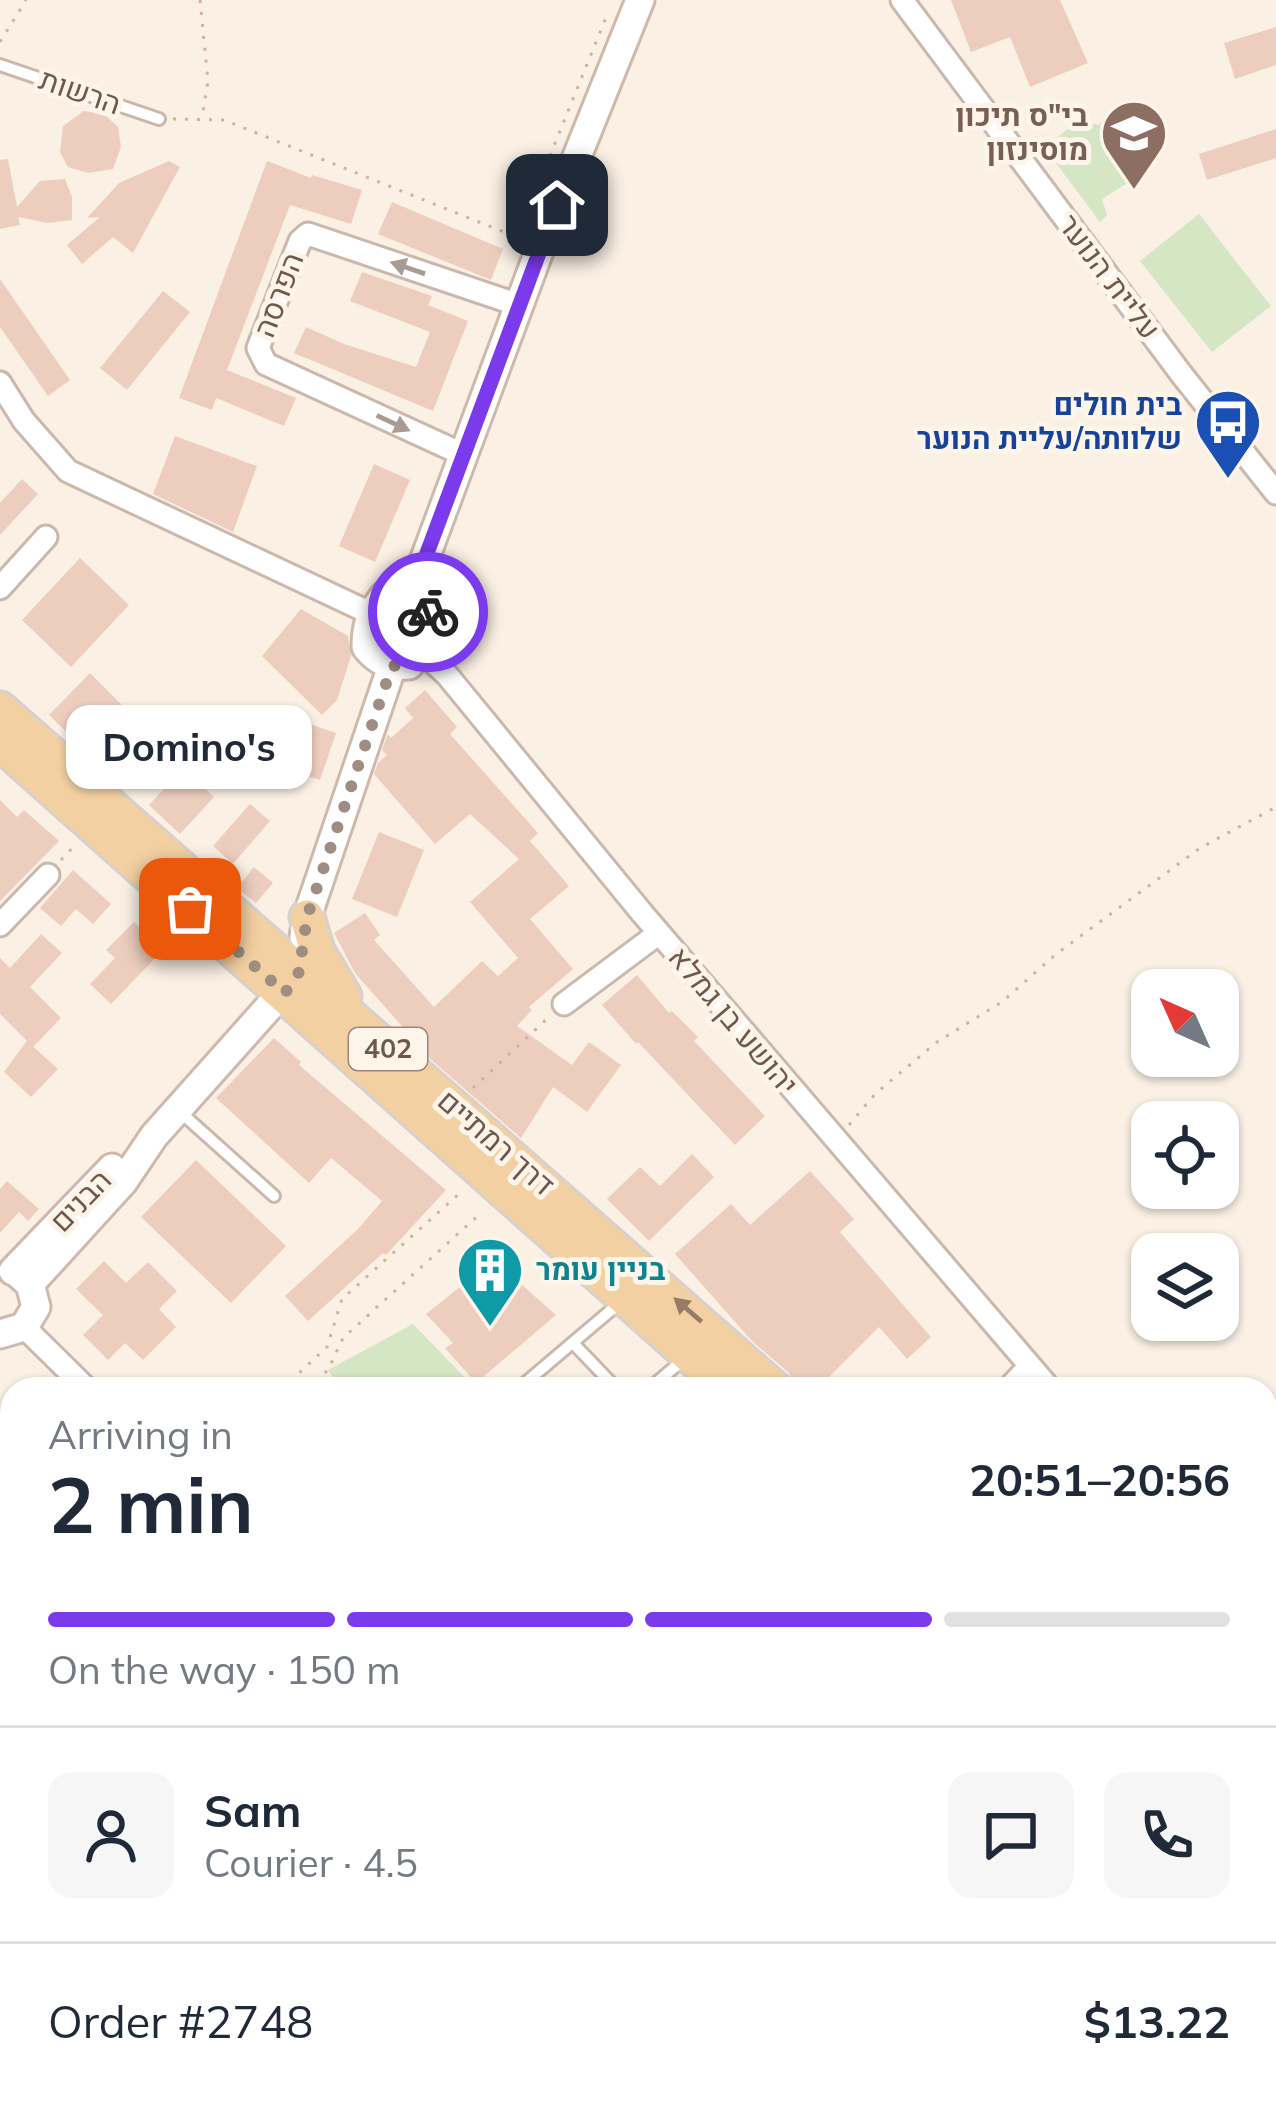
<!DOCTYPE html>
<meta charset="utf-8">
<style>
body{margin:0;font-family:Mulish,Heebo,sans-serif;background:#f6f6f7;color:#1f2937;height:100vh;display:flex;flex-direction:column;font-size:45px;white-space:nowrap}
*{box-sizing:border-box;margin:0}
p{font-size:39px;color:#747a83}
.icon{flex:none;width:66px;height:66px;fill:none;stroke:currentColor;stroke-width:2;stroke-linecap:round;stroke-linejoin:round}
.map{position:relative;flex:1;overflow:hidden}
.drawer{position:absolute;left:0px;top:1377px;width:1278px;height:744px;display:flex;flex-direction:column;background:#fff;border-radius:36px 36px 0 0;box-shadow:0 3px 9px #0004}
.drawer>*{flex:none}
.needle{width:78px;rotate:315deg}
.tools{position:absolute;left:1131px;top:969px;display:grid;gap:24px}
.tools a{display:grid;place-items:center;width:108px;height:108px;border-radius:24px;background:#fff;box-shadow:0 3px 9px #0004;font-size:60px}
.pin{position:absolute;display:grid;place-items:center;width:102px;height:102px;color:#fff;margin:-51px;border-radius:24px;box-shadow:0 6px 18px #0006}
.courier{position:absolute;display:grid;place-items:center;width:120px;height:120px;margin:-60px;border:9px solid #7c3aed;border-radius:50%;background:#fff;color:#222;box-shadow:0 3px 15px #0007}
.bubble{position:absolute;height:84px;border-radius:24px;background:#fff;box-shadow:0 3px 9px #0004;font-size:39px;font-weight:700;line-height:84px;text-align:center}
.summary em{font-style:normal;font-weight:700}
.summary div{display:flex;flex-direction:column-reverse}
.summary{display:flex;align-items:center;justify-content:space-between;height:204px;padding:0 48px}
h1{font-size:78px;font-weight:700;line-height:90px}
.bar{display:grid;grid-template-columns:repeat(4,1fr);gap:18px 12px;align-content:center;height:144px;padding:0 48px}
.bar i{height:15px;border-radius:9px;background:#e0e1e3}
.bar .selected{background:#7c3aed}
.bar p{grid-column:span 4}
.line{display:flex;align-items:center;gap:30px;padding:0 48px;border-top:3px solid #e0e1e3}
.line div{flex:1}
.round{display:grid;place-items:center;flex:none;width:126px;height:126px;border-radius:24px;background:#f6f6f7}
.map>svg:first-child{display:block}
.green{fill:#d4e6c4}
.building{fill:#edcebe}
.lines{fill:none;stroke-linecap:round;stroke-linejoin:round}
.lane-casing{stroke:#cab8ac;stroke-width:16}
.street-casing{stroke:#cab8ac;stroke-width:27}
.secondary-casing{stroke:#cfb9ac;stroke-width:33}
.primary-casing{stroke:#d7d0cd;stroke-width:39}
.path{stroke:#d1b1a2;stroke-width:3;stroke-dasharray:3 9;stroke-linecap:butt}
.lane{stroke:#fff;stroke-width:10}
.street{stroke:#fff;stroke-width:21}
.secondary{stroke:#fff;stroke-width:27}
.primary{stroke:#f3d0a2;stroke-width:33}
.oneway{fill:#a99a94}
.oneway2{fill:#977b66}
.done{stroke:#a08d81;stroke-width:12;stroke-dasharray:0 21.6}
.route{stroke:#7c3aed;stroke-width:15}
.labels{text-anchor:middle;stroke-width:10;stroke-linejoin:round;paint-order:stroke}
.shield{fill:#fdf4ea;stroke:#9a867b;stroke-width:3}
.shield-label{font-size:27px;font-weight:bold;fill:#70574c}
.street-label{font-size:30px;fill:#70574c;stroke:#fdf4ea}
.education-label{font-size:30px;font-weight:bold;fill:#785e54;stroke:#fdf4ea;text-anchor:end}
.transit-label{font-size:30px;font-weight:bold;fill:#164399;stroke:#fdf4ea;text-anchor:end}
.culture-label{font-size:30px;font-weight:bold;fill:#0d838f;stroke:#fdf4ea;text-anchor:start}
</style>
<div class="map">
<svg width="1276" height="2121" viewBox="0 0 1276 2121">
<rect width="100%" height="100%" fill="#faf0e4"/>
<path class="green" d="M1116,109l7,4 -5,23 18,12 10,23 -44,28 5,16 -7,7 -56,-75 38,-28 16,6z
M1199,214l72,92 -59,46 -72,-91z
M413,1324l63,65h-134l-14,-19z"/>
<path class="building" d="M951,0h109l28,63 -58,24 -20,-50 -39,15z
M1276,27v38l-41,14 -11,-36z
M84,111l20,3 14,13 3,20 -8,22 -25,4 -20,-6 -8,-15 3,-26z
M1276,129v29l-69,22 -8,-26z
M8,159l9,48 23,-26 25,-2 7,18v23l-25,3 -29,-6 2,8 -20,4v-69z
M169,161l11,6 -47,86 -20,-16 -31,27 -15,-19 33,-28 -13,1 32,-35z
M267,161l44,17 1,-3 50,15 -11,34 -61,-19 -63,165 69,28 -12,28 -68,-28 -4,12 -33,-12z
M392,202l111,47 -12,31 -113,-46z
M362,272l70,24 -4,9 40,16 -35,90 -139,-58 12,-26 38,17 72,23 14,-35 -80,-31z
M0,279l70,101 -22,16 -48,-69z
M163,291l27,21 -63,78 -27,-22z
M175,436l82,30 -24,66 -80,-38z
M374,464l36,16 -35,82 -36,-16z
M22,479l16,15 -38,41v-32z
M80,558l49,47 -58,62 -49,-47z
M301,609l47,27 3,20 -14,44 -15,15 -60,-59z
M90,673l72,72 -41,41 -72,-71z
M425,690l32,37 -7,7 88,99 -8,8 39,45 -39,33 43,50 -44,38 3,3 -15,16 55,39 17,-23 32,23 -34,47 -34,-25 -32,51 -116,-101 3,-4 -53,-60 -21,-40 31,-20 15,22 -6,5 60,67 48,-46 16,15 20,-18 -48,-56 49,-43 -49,-45 -35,30 -61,-70 4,-11 9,-8 -5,-5 6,-16 3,4 22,-20 -8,-10z
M290,717l46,16 -16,47 -30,-10 6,-18 -16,-6z
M183,768l31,29 -34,37 -31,-29z
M0,800l17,17 7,-7 35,31 -59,60z
M250,804l20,17 -37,43 -20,-18z
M379,832l45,18 -27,67 -45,-18z
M254,867l19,16 -17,20 -19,-15z
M73,870l38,34 -18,20 -17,-15 -15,17 -21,-18z
M134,922l29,28 -52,54 -21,-20 25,-26 -9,-8z
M41,934l21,19 -32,34 31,31 -28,29 -33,-33v-56l10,10z
M637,975l32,38 3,-2 26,26 -4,4 71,75 -30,29 -97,-103 -2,2 -34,-39z
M274,1038l27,24 -2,3 147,125 -60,65 -3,-2 -75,68 -23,-25 73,-67 24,-28 -51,-43 -22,25 -93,-85z
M27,1041l31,28 -27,28 -27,-25z
M692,1154l22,23 -65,64 -42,-42 33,-32 20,19z
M196,1160l90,86 -55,57 -90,-86z
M810,1171l44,48 -14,13 91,105 -24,22 -28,-32 -62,62h-19l-9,-16 -37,-32 -77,-87 56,-50 19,21z
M7,1181l32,28 -11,12 -9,-9 -19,21v-44z
M494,1260l62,55 -80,68 -31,-35 8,-5 -27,-29z
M104,1261l22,22 22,-21 29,29 -18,18 17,18 -33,33 -18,-17 -17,17 -25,-25 20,-20 -27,-26z"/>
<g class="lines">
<defs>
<path id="lane" d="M0,65l159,54
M178,1110l96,86
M573,1343l44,46
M518,1389l105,-89
M649,1389l34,-29
M992,2109l12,12
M1038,2109l12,12"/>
<path id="street" d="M902,0l280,375 94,118
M0,383l24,38 44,50 302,142
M462,454l-196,-90 -8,-16 42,-107 8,-7 211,71
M0,588l46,-51
M420,650l27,25 195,238 408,476
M0,925l48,-50
M564,1004l95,-71
M24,1327l63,62
M1008,1389l21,-22
M1266,1761l10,12
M0,1811l12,12
M294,2109l12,12
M794,2109l12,12
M1149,2109l13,12
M701,2121l12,-12
M1064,2121l11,-12"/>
<path id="secondary" d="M401,592c40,16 30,44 8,73 -20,1 -31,-3 -43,-18 0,-23 5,-35 19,-52z
M411,596l130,-350 99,-246
M304,937l3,-20 85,-251
M13,1271l99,-103
M30,1284l93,-102 31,-46 140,-157
M0,1334l24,-7 12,-20 -6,-23 -14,-12"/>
<path id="primary" d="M0,709l775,680
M0,743l727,646
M307,917l10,34 27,45
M1266,1885l10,10
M1266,1931l10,10"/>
</defs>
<use href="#lane" class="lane-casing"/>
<use href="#street" class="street-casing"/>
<use href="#secondary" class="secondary-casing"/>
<use href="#primary" class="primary-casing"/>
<path class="path" d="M200,0l8,81 -6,37
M0,42l26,-42
M173,119l51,1 295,118
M541,178l66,-163
M61,860l14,-15
M473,1088l76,-71
M849,1125l26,-31 62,-52 65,-40 53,-47 145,-107 76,-41
M282,1389l45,-42 15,-48 119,-107
M307,1389l21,-19 15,-32 139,-126
M0,2104l12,-11
M494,2121l13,-12"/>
<use href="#lane" class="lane"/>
<use href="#street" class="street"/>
<use href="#secondary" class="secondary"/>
<use href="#primary" class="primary"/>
</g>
<defs><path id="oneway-solid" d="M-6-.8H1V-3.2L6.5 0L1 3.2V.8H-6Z" transform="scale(3)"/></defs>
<g class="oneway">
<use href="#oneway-solid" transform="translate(408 268) rotate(-161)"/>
<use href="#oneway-solid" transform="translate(393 423) rotate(25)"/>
</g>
<use class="oneway2" href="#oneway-solid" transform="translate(688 1310) rotate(-139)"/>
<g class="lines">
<path class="done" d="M190,909l95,84 14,-21 8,-55 85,-251 17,-1 11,-15 8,-38"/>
<path class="route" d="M428,612l-8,-12 -9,-4 146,-391"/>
</g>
<defs>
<symbol id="school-pin" viewBox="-11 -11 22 30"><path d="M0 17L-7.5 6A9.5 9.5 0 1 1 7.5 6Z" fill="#8d6e63" stroke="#fdf4ea"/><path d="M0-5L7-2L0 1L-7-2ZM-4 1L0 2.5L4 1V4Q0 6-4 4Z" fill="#fff"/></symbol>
<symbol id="bus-pin" viewBox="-11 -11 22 30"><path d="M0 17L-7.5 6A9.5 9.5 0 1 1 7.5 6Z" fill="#1a4fb4" stroke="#fdf4ea"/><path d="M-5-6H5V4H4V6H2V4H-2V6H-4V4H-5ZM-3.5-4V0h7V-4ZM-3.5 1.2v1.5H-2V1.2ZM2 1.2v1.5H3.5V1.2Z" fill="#fff"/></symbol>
<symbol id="building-pin" viewBox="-11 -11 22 30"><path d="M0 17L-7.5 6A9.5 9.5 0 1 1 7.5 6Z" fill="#0f9aa8" stroke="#fdf4ea"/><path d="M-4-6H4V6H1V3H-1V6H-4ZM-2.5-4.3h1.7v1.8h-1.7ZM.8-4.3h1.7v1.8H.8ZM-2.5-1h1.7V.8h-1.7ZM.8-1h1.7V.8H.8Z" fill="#fff"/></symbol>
</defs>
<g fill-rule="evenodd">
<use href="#school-pin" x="1096" y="95" width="76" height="104"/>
<use href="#bus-pin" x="1190" y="384" width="76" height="104"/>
<use href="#building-pin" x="452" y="1232" width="76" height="104"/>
</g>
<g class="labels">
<rect class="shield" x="349" y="1028" width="78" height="42" rx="9"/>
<g class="shield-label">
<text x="388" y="1058">402</text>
</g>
<g class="street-label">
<text transform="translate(80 92) rotate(19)" y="10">הרשות</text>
<text transform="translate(1109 277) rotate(53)" y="10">עליית הנוער</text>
<text transform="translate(279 295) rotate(-69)" y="10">הפרסה</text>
<text transform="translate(733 1021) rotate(50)" y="10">יהושע בן גמלא</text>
<text transform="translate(496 1143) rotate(41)" y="10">דרך רמתיים</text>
<text transform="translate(81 1201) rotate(-46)" y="10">הבנים</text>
</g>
<g class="education-label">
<text x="1088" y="126">בי"ס תיכון<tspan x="1088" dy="34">מוסינזון</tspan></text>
</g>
<g class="transit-label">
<text x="1182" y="415">בית חולים<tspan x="1182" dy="34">שלוותה/עליית הנוער</tspan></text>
</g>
<g class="culture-label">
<text x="536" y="1280">בניין עומר</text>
</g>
</g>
</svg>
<div class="tools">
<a><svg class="needle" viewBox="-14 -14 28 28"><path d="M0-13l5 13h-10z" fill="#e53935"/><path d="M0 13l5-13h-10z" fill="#747a83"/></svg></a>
<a><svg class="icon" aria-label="locate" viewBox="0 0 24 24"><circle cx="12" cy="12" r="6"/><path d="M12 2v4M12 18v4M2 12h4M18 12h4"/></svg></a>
<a><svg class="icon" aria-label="layers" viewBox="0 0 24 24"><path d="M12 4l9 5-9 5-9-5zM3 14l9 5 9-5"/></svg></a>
</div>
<div class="pin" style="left:190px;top:909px;background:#ea580c"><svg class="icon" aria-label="bag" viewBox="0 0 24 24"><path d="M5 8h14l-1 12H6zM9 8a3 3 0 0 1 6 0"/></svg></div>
<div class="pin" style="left:557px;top:205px;background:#1f2937"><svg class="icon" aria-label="home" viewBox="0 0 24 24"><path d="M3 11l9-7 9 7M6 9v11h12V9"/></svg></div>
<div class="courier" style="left:428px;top:612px"><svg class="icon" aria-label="bike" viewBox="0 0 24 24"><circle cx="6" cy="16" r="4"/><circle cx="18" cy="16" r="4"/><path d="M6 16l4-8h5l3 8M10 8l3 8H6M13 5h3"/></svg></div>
<div class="bubble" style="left:66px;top:705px;width:246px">Domino's</div>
<section class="drawer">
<div class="summary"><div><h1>2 min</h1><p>Arriving in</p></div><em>20:51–20:56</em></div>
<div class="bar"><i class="selected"></i><i class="selected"></i><i class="selected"></i><i></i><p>On the way · 150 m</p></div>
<div class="line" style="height:216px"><a class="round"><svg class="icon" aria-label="person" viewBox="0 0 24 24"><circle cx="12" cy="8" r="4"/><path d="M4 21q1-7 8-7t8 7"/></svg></a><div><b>Sam</b><p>Courier · 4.5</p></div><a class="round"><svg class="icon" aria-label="chat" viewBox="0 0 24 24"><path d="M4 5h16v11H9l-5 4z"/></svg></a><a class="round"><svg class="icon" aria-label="phone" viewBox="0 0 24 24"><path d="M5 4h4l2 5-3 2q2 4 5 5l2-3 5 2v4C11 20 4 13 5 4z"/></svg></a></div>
<div class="line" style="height:156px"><div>Order #2748</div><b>$13.22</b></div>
</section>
</div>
